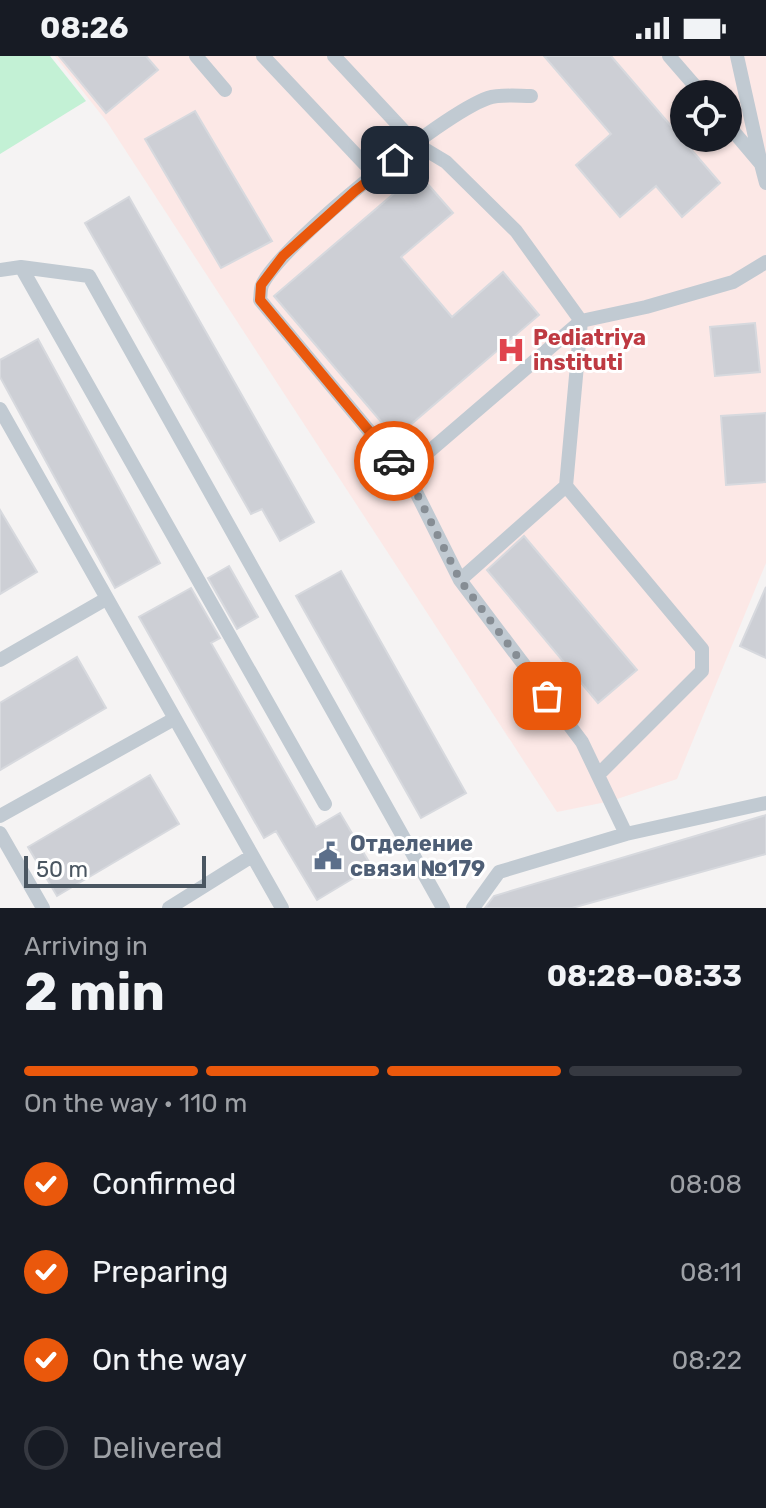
<!DOCTYPE html>
<meta charset="utf-8">
<style>
body{margin:0;font-family:Rubik,sans-serif;background:#242831;color:#f1f3f6;height:100vh;display:flex;flex-direction:column;font-size:30px;white-space:nowrap}
*{box-sizing:border-box;margin:0}
p{font-size:26px;color:#9ea1a6}
.icon{flex:none;width:44px;height:44px;fill:none;stroke:currentColor;stroke-width:2;stroke-linecap:round;stroke-linejoin:round}
.map{position:relative;height:852px;overflow:hidden}
.panel{display:flex;flex-direction:column;background:#171b24;flex:1}
.panel>*{flex:none}
.tools{position:absolute;left:670px;top:24px;display:grid;gap:16px}
.tools a{display:grid;place-items:center;width:72px;height:72px;border-radius:50%;background:#171b24;box-shadow:0 2px 6px #0004;font-size:40px}
.scale{position:absolute;left:24px;bottom:20px;width:182px;box-sizing:border-box;padding-left:8px;border:4px solid #4a5661;border-top:0;font-size:22px;line-height:28px;white-space:nowrap;color:#4a5661;-webkit-text-stroke:6px #fff;paint-order:stroke}
.pin{position:absolute;display:grid;place-items:center;width:68px;height:68px;color:#fff;margin:-34px;border-radius:16px;box-shadow:0 4px 12px #0006}
.courier{position:absolute;display:grid;place-items:center;width:80px;height:80px;margin:-40px;border:6px solid #ea580c;border-radius:50%;background:#fff;color:#222;box-shadow:0 2px 10px #0007}
.headline em{font-style:normal;font-weight:700}
.headline div{display:flex;flex-direction:column-reverse}
.headline{display:flex;align-items:center;justify-content:space-between;height:136px;padding:0 24px}
h1{font-size:52px;font-weight:700;line-height:60px}
.bar{display:grid;grid-template-columns:repeat(4,1fr);gap:12px 8px;align-content:center;height:96px;padding:0 24px}
.bar i{height:10px;border-radius:6px;background:#363941}
.bar .active{background:#ea580c}
.bar p{grid-column:span 4}
ol{padding:0 24px;list-style:none}
li{display:flex;align-items:center;gap:24px;height:88px}
li p{margin-inline-start:auto}
li .icon{padding:8px;border-radius:50%;background:#ea580c;color:#fff;stroke-width:4}
li:last-child{color:#9ea1a6}
li i{width:44px;height:44px;border:4px solid #363941;border-radius:50%}
.status{display:flex;justify-content:space-between;align-items:center;height:56px;padding:0 40px;background:#171b24;direction:ltr}
.status svg{height:22px;fill:currentColor}
.map>svg:first-child{display:block}
.medical{fill:#fce8e6;fill-rule:evenodd}
.green{fill:#c3f1d5}
.building{fill:#cdcfd5;stroke:#d7d9de;stroke-width:2}
.lines{fill:none;stroke-linecap:round;stroke-linejoin:round}
.service{stroke:#c1cad2;stroke-width:14}
.done{stroke:#868d94;stroke-width:8;stroke-dasharray:0 14.4}
.route{stroke:#ea580c;stroke-width:10}
.labels{text-anchor:middle;stroke-width:6;stroke-linejoin:round;paint-order:stroke}
.health-label{font-size:22px;font-weight:bold;fill:#be3a42;stroke:#fff;text-anchor:start}
.service-label{font-size:22px;font-weight:bold;fill:#4e5e75;stroke:#fff;text-anchor:start}
</style>
<div class="status"><b>08:26</b><svg viewBox="0 0 49 12"><path d="M0 12V9h3v3zM5 12V6h3v6zM10 12V3h3v9zM15 12V0h3v12zM26 1h20v11H26zM47 4h2v5h-2z"/></svg></div>
<div class="map">
<svg width="766" height="852" viewBox="0 0 766 852">
<rect width="100%" height="100%" fill="#f5f3f3"/>
<path class="medical" d="M55,0h711v507l-89,216 -66,22 -54,11 -450,-690zM684,38h44v44h-44z"/>
<path class="green" d="M0,0h50l36,45 -86,53z"/>
<path class="building" d="M59,0h87l12,14 -52,43z
M544,0h67l109,127 -38,34 -26,-31 -36,31 -44,-52 35,-31z
M195,55l77,130 -51,27 -76,-129z
M418,117l35,40 -52,44 51,60 51,-45 36,43 -144,123 -121,-142z
M129,141l185,325 -34,19 -18,-32 -11,5 -166,-291z
M755,267l5,49 -45,4 -5,-49z
M38,283l122,224 -45,25 -115,-211v-17z
M766,357v69l-40,3 -5,-69z
M0,454l37,62 -37,22z
M524,480l113,134 -39,33 -111,-133z
M229,510l29,51 -21,12 -29,-51z
M341,515l125,222 -45,25 -125,-222z
M766,531v71l-26,-12z
M191,532l29,50 -9,5 105,184 24,-14 32,54 -55,33 -41,-69 -12,7 -125,-221z
M77,601l29,51 -106,62v-67z
M150,719l29,49 -122,72 -29,-49z
M766,759v39l-194,54h-87l9,-12z"/>
<g class="lines">
<path class="service" d="M196,0l29,34
M263,0l112,119
M334,0l82,88 30,18 70,69 65,90 -15,165 136,163v22l-104,104
M669,0l33,38
M737,0l24,108
M531,40c-13,0 -31,-2 -43,2 -46,16 -202,142 -225,185 -3,5 -2,11 -3,17l150,180 50,100 122,162 44,92
M728,69l33,39 5,19
M21,211l304,537
M0,214l21,-3 68,9 354,632
M0,353l282,499
M404,417l177,-152 65,-14 87,-25 33,-20
M460,524l106,-94
M0,604l106,-61
M0,760l174,-97
M0,777l43,75
M169,852l83,-52
M473,852l26,-36 127,-38 140,-31"/>
</g>
<g class="lines">
<path class="done" d="M394,405l16,19 50,100 87,116"/>
<path class="route" d="M394,405l-134,-161 1,-15 22,-29 72,-65 40,-31"/>
</g>
<defs>
<symbol id="hospital-bare" viewBox="-9 -9 18 18"><path d="M-5-5h3v3.5h4V-5h3V5h-3V1.5h-4V5h-3Z" fill="#e0444e" stroke="#fff" stroke-width="2.5" paint-order="stroke"/></symbol>
<symbol id="civic-bare" viewBox="-9 -9 18 18"><path d="M-.6-6.5H3V-4.5H.6V-3L4-1V1h2V6H-6V1h2V-1L-.6-3ZM-1.2 2.5V6h2.4V2.5Z" fill="#5c6f8a" stroke="#fff" stroke-width="2.5" paint-order="stroke"/></symbol>
</defs>
<g fill-rule="evenodd">
<use href="#hospital-bare" x="491" y="274" width="40" height="40"/>
<use href="#civic-bare" x="308" y="780" width="40" height="40"/>
</g>
<g class="labels">
<g class="health-label">
<text x="533" y="289">Pediatriya<tspan x="533" dy="25">instituti</tspan></text>
</g>
<g class="service-label">
<text x="350" y="795">Отделение<tspan x="350" dy="25">связи №179</tspan></text>
</g>
</g>
</svg>
<div class="tools">
<a><svg class="icon" aria-label="locate" viewBox="0 0 24 24"><circle cx="12" cy="12" r="6"/><path d="M12 2v4M12 18v4M2 12h4M18 12h4"/></svg></a>
</div>
<div class="scale">50 m</div>
<div class="pin" style="left:547px;top:640px;background:#ea580c"><svg class="icon" aria-label="bag" viewBox="0 0 24 24"><path d="M5 8h14l-1 12H6zM9 8a3 3 0 0 1 6 0"/></svg></div>
<div class="pin" style="left:395px;top:104px;background:#1f2937"><svg class="icon" aria-label="home" viewBox="0 0 24 24"><path d="M3 11l9-7 9 7M6 9v11h12V9"/></svg></div>
<div class="courier" style="left:394px;top:405px"><svg class="icon" aria-label="car" viewBox="0 0 24 24"><path d="M5 17H2v-5l4-1 3-4h7l3 4 3 1v5h-3M9 17h6M6 11h13"/><circle cx="7" cy="17" r="2"/><circle cx="17" cy="17" r="2"/></svg></div>
</div>
<section class="panel">
<div class="headline"><div><h1>2 min</h1><p>Arriving in</p></div><em>08:28–08:33</em></div>
<div class="bar"><i class="active"></i><i class="active"></i><i class="active"></i><i></i><p>On the way · 110 m</p></div>
<ol>
<li><svg class="icon" aria-label="check" viewBox="0 0 24 24"><path d="M5 12l5 5 9-10"/></svg>Confirmed<p>08:08</p></li>
<li><svg class="icon" aria-label="check" viewBox="0 0 24 24"><path d="M5 12l5 5 9-10"/></svg>Preparing<p>08:11</p></li>
<li><svg class="icon" aria-label="check" viewBox="0 0 24 24"><path d="M5 12l5 5 9-10"/></svg>On the way<p>08:22</p></li>
<li><i></i>Delivered</li>
</ol>
</section>
